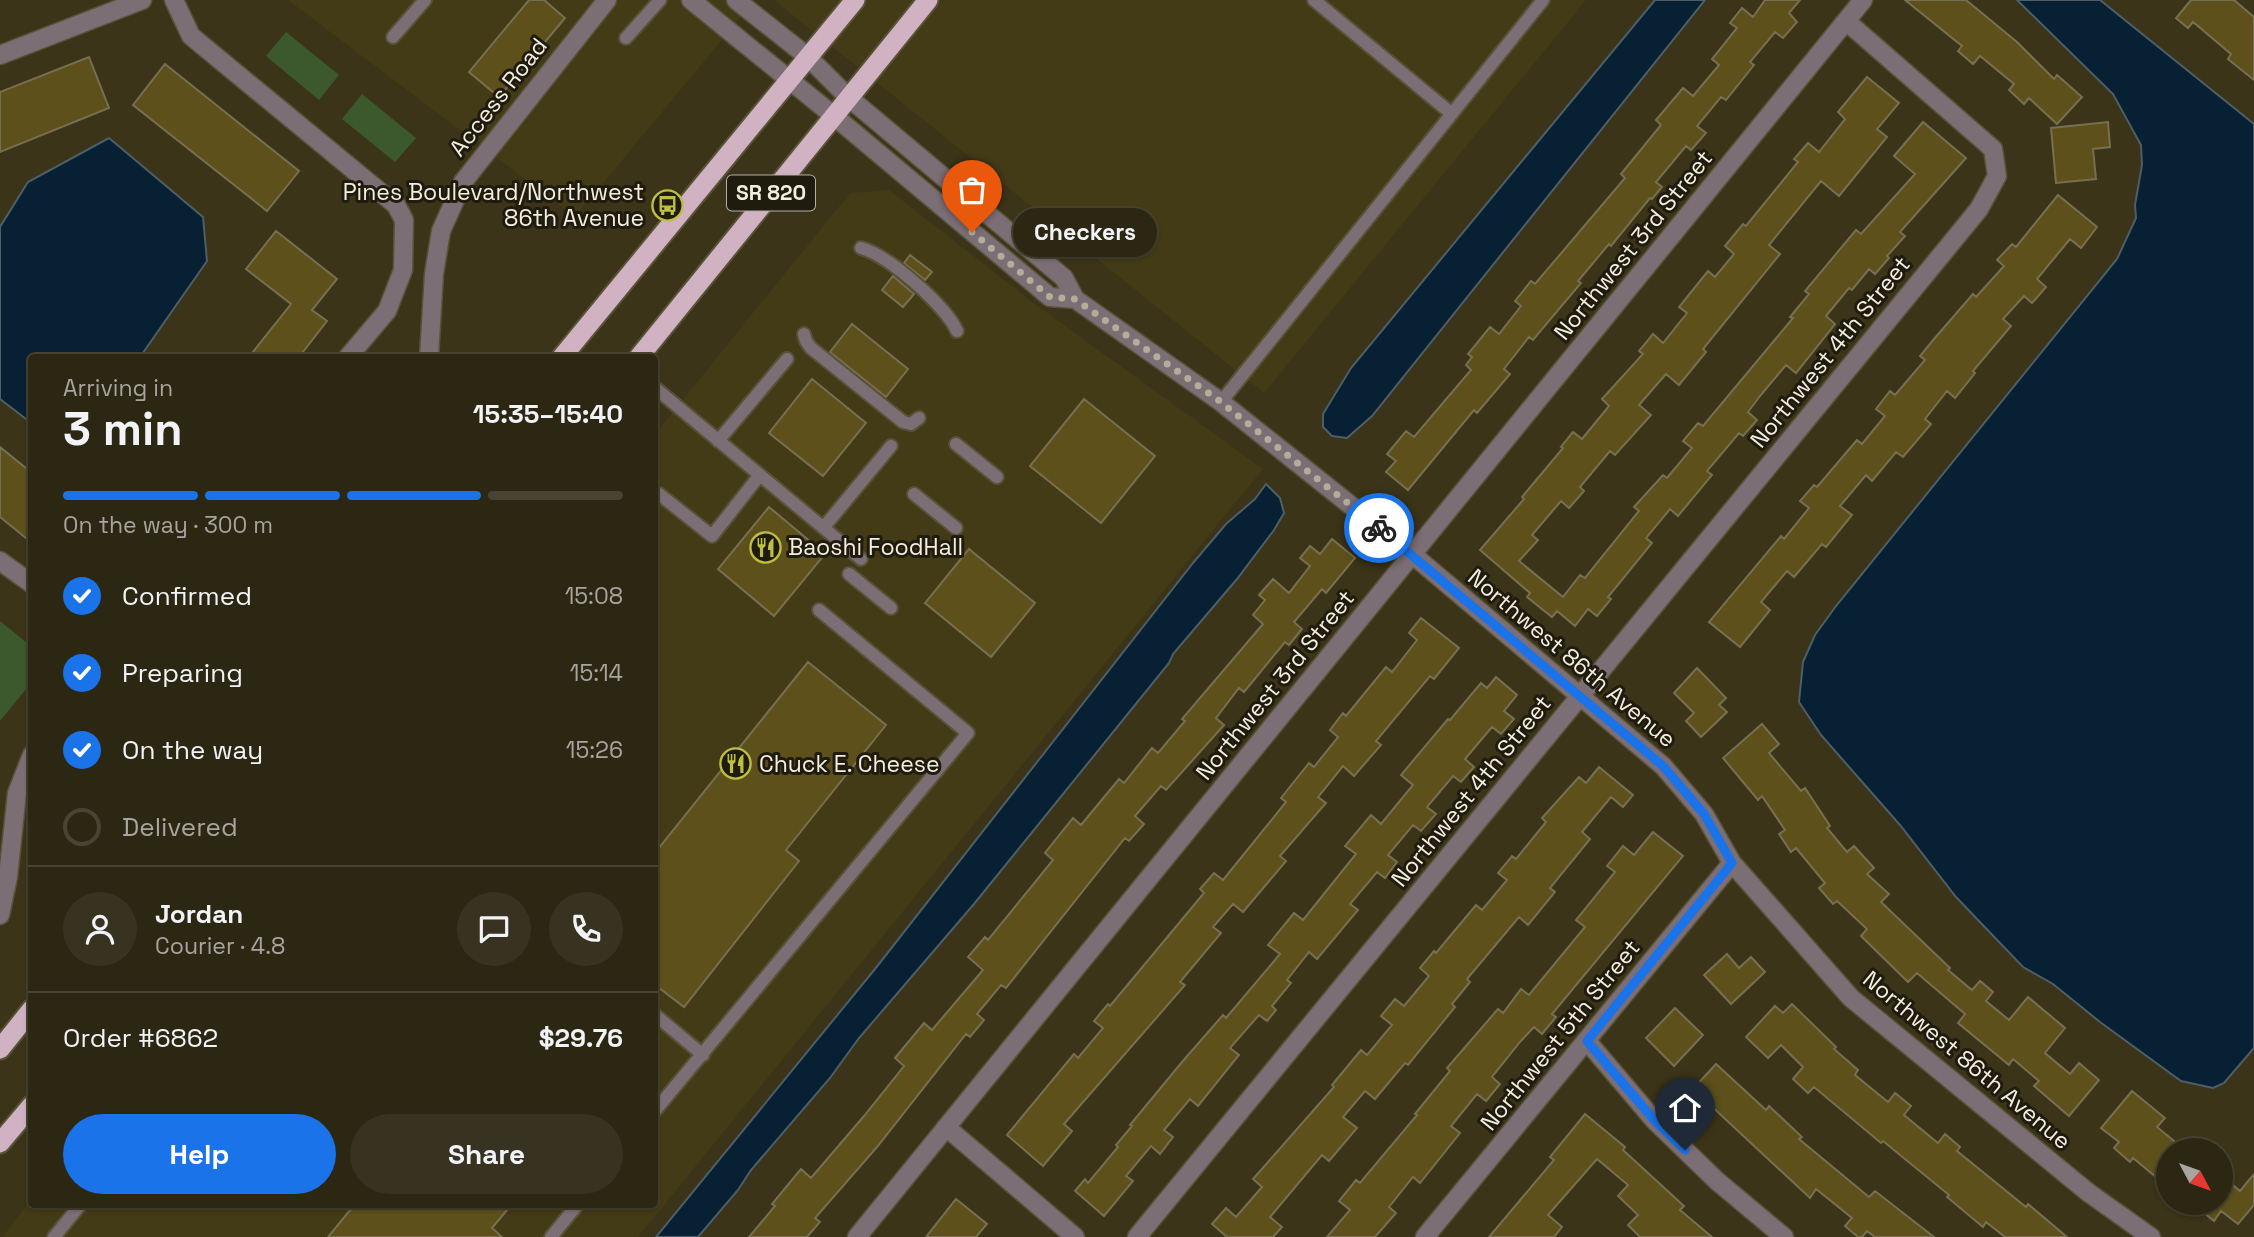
<!DOCTYPE html>
<meta charset="utf-8">
<style>
body{margin:0;font-family:"Space Grotesk",sans-serif;background:#383320;color:#f1f3f6;height:100vh;display:flex;flex-direction:column;font-size:26px;white-space:nowrap}
*{box-sizing:border-box;margin:0}
p{font-size:23px;color:#a6a59f}
.icon{flex:none;width:38px;height:38px;fill:none;stroke:currentColor;stroke-width:2;stroke-linecap:round;stroke-linejoin:round}
.map{position:relative;flex:1;overflow:hidden}
.side{position:absolute;left:28px;top:354px;width:630px;height:854px;display:flex;flex-direction:column;background:#2c2712;border-radius:7px;box-shadow:0 2px 5px #0004,0 0 0 2px #484432}
.side>*{flex:none}
.needle{width:46px;rotate:131deg}
.fabs{position:absolute;left:2156px;top:1138px;display:grid;gap:14px}
.fabs a{display:grid;place-items:center;width:77px;height:77px;border-radius:50%;background:#2c2712;box-shadow:0 2px 5px #0004,0 0 0 2px #484432;font-size:35px}
.pin{position:absolute;display:grid;place-items:center;width:60px;height:60px;color:#fff;margin:-72px -30px;border-radius:50% 50% 50% 0;rotate:-45deg;box-shadow:0 0 7px #0007}
.pin .icon{rotate:45deg}
.courier{position:absolute;display:grid;place-items:center;width:70px;height:70px;margin:-35px;border:5px solid #1a73e8;border-radius:50%;background:#fff;color:#222;box-shadow:0 2px 9px #0007}
.bubble{position:absolute;height:49px;border-radius:24px;background:#2c2712;box-shadow:0 2px 5px #0004,0 0 0 2px #484432;font-size:23px;font-weight:700;line-height:49px;text-align:center}
.head em{font-style:normal;font-weight:700}
.head div{display:flex;flex-direction:column-reverse}
.head{display:flex;align-items:center;justify-content:space-between;height:119px;padding:0 35px}
h1{font-size:46px;font-weight:700;line-height:52px}
.bar{display:grid;grid-template-columns:repeat(4,1fr);gap:10px 7px;align-content:center;height:84px;padding:0 35px}
.bar i{height:9px;border-radius:5px;background:#484432}
.bar .on{background:#1a73e8}
.bar p{grid-column:span 4}
.line{display:flex;align-items:center;gap:18px;padding:0 35px;border-top:2px solid #484432}
.line div{flex:1}
.round{display:grid;place-items:center;flex:none;width:74px;height:74px;border-radius:37px;background:#383320}
ol{padding:0 35px;list-style:none}
li{display:flex;align-items:center;gap:21px;height:77px}
li p{margin-inline-start:auto}
li .icon{padding:7px;border-radius:50%;background:#1a73e8;color:#fff;stroke-width:4}
li:last-child{color:#a6a59f}
li i{width:38px;height:38px;border:4px solid #484432;border-radius:50%}
.action{display:flex;gap:14px;margin-top:auto;padding:14px 35px}
.action a{flex:1;height:80px;border-radius:42px;background:#1a73e8;color:#fff;font-size:28px;font-weight:700;line-height:80px;text-align:center}
.action a+a{background:#383320;color:#f1f3f6}
.map>svg:first-child{display:block}
.built{fill:#433a16}
.green{fill:#3c592d}
.water{fill:#072034;stroke:#4e5e67;stroke-width:2}
.building{fill:#5d501b;stroke:#776f51;stroke-width:2}
.lines{fill:none;stroke-linecap:round;stroke-linejoin:round}
.service-casing{stroke:#585238;stroke-width:16}
.minor-casing{stroke:#585238;stroke-width:21}
.trunk-casing{stroke:#585238;stroke-width:23}
.service{stroke:#7b6e75;stroke-width:12}
.minor{stroke:#7b6e75;stroke-width:18}
.trunk{stroke:#d0b2c2;stroke-width:19}
.done{stroke:#b3ae99;stroke-width:7;stroke-dasharray:0 12.6}
.route{stroke:#1a73e8;stroke-width:9}
.labels{text-anchor:middle;stroke-width:6;stroke-linejoin:round;paint-order:stroke}
.shield{fill:#1f1b0f;stroke:#b3afa1;stroke-width:2}
.shield-label{font-size:21px;font-weight:bold;fill:#f3efdf}
.street-label{font-size:23px;fill:#f3efdf;stroke:#1f1b0f}
.poi-label{font-size:23px;fill:#f3efdf;stroke:#1f1b0f;text-anchor:start}
</style>
<div class="map">
<svg width="2254" height="1237" viewBox="0 0 2254 1237">
<rect width="100%" height="100%" fill="#3b3418"/>
<path class="built" d="M288,0h467l-180,217z
M774,0h812l-322,393z
M889,190l146,114 228,165 -625,768h-636l29,-37 1,4h622l1,-770 195,-241z"/>
<path class="green" d="M286,32l53,43 -20,25 -53,-44z
M362,94l54,44 -21,24 -53,-43z
M0,621l32,26 -1,36 -31,38z"/>
<path class="water" d="M1655,0h50l-333,416 -25,22 -15,-2 -9,-9v-13l28,-46z
M2017,0h83l154,124v924l-30,35 -11,5 -32,-7 -81,-59 -47,-38 -30,-17 -67,-70 -56,-72 -79,-90 -22,-33 4,-40 12,-27 21,-29 281,-347 19,-41 -1,-13 7,-40 -1,-20 -28,-51z
M109,138l94,79 4,44 -67,96h-108l-1,65h-1l-30,-23v-172l28,-45z
M1266,484l14,14 4,15 -10,17 -37,49 -64,75 -4,9 -195,241 -115,134 -29,40 -79,92 -13,20 -40,47h-42l219,-268 318,-406 33,-39 29,-25z"/>
<path class="building" d="M529,0h15l21,18 -66,79 -30,-25z
M1765,0h35l-11,13 8,9 -14,16 -8,-6 -25,30 4,3 -28,35 -5,-3 -24,29 9,7 -15,17 -5,-4 -30,36 6,5 -10,12 -2,-1 -39,48 -2,-2 -31,37 3,2 -48,57 -4,-3 -25,32 6,5 -33,39 -3,-3 -66,80 -22,-18 10,-11 -9,-7 19,-23 8,6 57,-67 -5,-5 6,-8 -4,-3 22,-27 9,7 22,-28 -6,-5 16,-20 4,3 90,-106 -4,-4 40,-49 -5,-5 27,-32 10,8 26,-31 -7,-6 25,-31 -7,-5 12,-15 11,9z
M1905,0h61l51,42 37,37 3,-4 25,22 -25,27 -28,-26 -5,6 -15,-14 5,-6 -34,-28 -7,8 -15,-13 4,-5z
M2191,0h43l20,17v63l-26,-21 3,-5 -38,-32 -5,6 -12,-10z
M89,57l20,51 -109,44v-60z
M165,64l134,107 -32,40 -134,-106z
M1867,77l32,26 -22,26 10,8 -48,59 -18,-15 -52,64 11,9 -77,95 3,3 -27,33 -13,-11 -27,31 12,10 -36,40 -5,-4 -30,36 4,4 -15,17 -8,-7 -29,34 6,5 -19,21 44,36 17,-22 5,3 54,-67 -5,-4 29,-32 4,3 25,-30 -9,-7 15,-18 5,3 90,-108 -3,-1 19,-23 -4,-3 51,-61 5,4 54,-60 -21,-18 29,-34 43,36 -66,74 5,4 -18,20 2,2 -14,16 -6,-5 -17,21 -3,-2 -23,28 9,8 -39,49 -10,-8 -26,31 -12,16 9,8 -14,16 -4,-3 -32,38 5,4 -34,41 -8,-7 -24,29 6,5 -44,54 3,2 -14,17 -9,-7 -13,17 -18,-15 -5,6 -25,-20 3,-4 -50,-43 44,-51 -2,-2 41,-49 -2,-1 12,-15 9,7 27,-33 -7,-7 41,-45 -4,-3 14,-17 10,9 24,-30 -8,-6 29,-36 7,6 19,-23 -9,-8 18,-22 3,2 52,-64 -4,-3 14,-16 11,9 26,-33 -7,-7z
M2108,122l2,25 -17,2 3,30 -40,4 -5,-55z
M2058,195l39,32 -16,21 -11,-9 -33,40 9,8 -14,16 -8,-7 -21,23 8,7 -38,45 2,2 -20,25 -8,-7 -22,28 6,5 -28,33 -7,-5 -24,29 -6,-6 -26,31 12,9 -26,32 -4,-3 -28,33 -7,-6 -26,31 9,8 -30,37 -31,-25 72,-86 3,3 25,-31 -9,-7 14,-16 3,2 40,-47 5,4 23,-28 -9,-7 14,-18 5,4 30,-35 -5,-4 14,-17 39,-45 3,3 28,-31 -7,-6 15,-16 4,3z
M276,231l61,48 -25,31 15,11 -28,36h-50l42,-53 -45,-35z
M910,255l22,17 -7,8 -21,-17z
M893,276l21,18 -11,13 -21,-17z
M852,324l56,45 -22,28 -56,-45z
M812,379l54,44 -43,53 -54,-43z
M1084,399l71,57 -54,67 -71,-57z
M0,447l32,26v70l-32,-26z
M769,507l56,47 -51,62 -56,-47z
M1332,539l23,19 -29,35 -4,-4 -28,33 8,7 -13,16 -4,-3 -41,50 -5,-4 -23,30 8,7 -58,65 -5,-4 -26,30 9,8 -15,17 -4,-3 -119,150 -5,-3 -24,29 7,6 -14,17 -4,-3 -89,113 -62,71 5,4 -13,15h-58l26,-31 -3,-2 29,-35 10,9 53,-62 40,-50 -9,-8 29,-35 8,7 51,-60 -15,-13 17,-20 3,3 65,-80 -8,-7 28,-35 8,7 38,-46 5,4 28,-35 6,5 27,-32 -3,-2 81,-95 -10,-9 12,-15 -6,-5 14,-16 16,14 21,-27 -10,-8 10,-12 10,8z
M969,549l66,54 -44,54 -66,-54z
M1421,618l38,30 -25,31 -4,-3 -54,65 5,4 -27,31 -11,-10 -25,31 8,6 -46,53 6,5 -43,51 -10,-8 -20,23 8,6 -41,49 5,3 -121,139 8,7 -29,35 -36,-31 67,-81 4,4 25,-30 -9,-7 14,-17 2,2 94,-113 -4,-4 14,-16 9,7 63,-78 -5,-4 28,-35 5,4 24,-30 -8,-7 13,-17 3,3 40,-49 6,5 25,-32 -8,-7z
M808,662l78,63 -100,125 13,11 -115,146 -30,-23v-130z
M1697,668l29,30 -7,7 8,7 -26,25 -15,-16 8,-8 -20,-20z
M1496,677l21,18 -13,16 10,8 -13,15 -9,-7 -27,32 9,8 -13,15 -8,-6 -26,31 9,7 -15,17 -8,-6 -25,30 9,7 -12,16 -8,-6 -27,32 8,6 -41,49 -8,-7 -22,28 4,3 -19,23 4,4 -9,11 -8,-6 -29,33 9,7 -41,51 -8,-7 -26,31 9,7 -13,17 -9,-8 -25,30 7,5 -29,35 -29,-25 10,-12 3,4 30,-36 -2,-2 16,-19 -2,-1 52,-63 41,-47 3,3 54,-64 -12,-9 26,-32 9,7 53,-66 -11,-8 26,-31 10,9 32,-39 -12,-10 47,-56 2,1 31,-37 6,5z
M1762,724l17,20 -10,9 32,38 4,-3 25,38 -3,2 20,24 7,-6 20,22 -7,6 22,20 -8,8 69,66 -2,2 24,20 8,-9 13,11 -7,9 23,19 19,-23 37,31 -20,25 25,21 9,-11 20,17 -30,36 -35,-30 5,-5 -26,-22 -4,6 -51,-42 7,-9 -48,-41 -9,9 -47,-46 6,-7 -30,-28 -4,3 -14,-16 6,-5 -29,-35 -5,4 -12,-18 6,-4 -23,-34 -4,4 -35,-42z
M1599,767l34,28 -10,12 -12,-10 -29,35 8,7 -40,49 5,4 -27,33 -9,-8 -52,62 3,3 -18,22 3,3 -47,58 -3,-2 -30,36 -10,-8 -22,26 14,11 -28,33 -7,-6 -52,62 12,10 -9,10h-46l-15,-13 14,-16 10,9 26,-30 -9,-8 81,-92 -2,-2 29,-35 6,5 25,-30 -11,-9 14,-17 9,7 25,-30 -9,-8 14,-17 2,2 40,-48 6,5 25,-30 -9,-7 14,-17 4,3 30,-37 -4,-4 37,-41 7,6z
M1653,832l30,24 -131,158 4,3 -14,17 -8,-7 -14,15 -28,35 8,7 -14,17 -9,-7 -26,32 9,7 -40,50 -7,-6 -24,30 7,6 -21,24h-48l23,-27 -11,-9 17,-21 4,3 57,-68 -2,-1 35,-43 -3,-3 51,-59 5,4 18,-24 8,6 56,-68 -9,-7 39,-48 -8,-6 16,-20 11,9z
M1727,954l12,14 12,-11 14,15 -34,32 -27,-29z
M1792,1004l44,43 -2,2 24,21 -3,5 33,27 7,-9 16,13 -7,9 34,28 7,-9 15,13 -3,4 69,56 2,-3 39,33h-62l-19,-15 -3,5 -36,-30 2,-2 -66,-54 -2,2 -67,-56 -6,6 -15,-14 10,-12 -22,-22 -13,13 -22,-21 29,-31 8,7z
M1675,1008l28,27 -29,31 -28,-28z
M1716,1064l50,46 3,-4 33,31 -3,2 70,58 6,-6 59,46h-59l-8,-6 -5,6h-4l-13,-11 7,-8 -36,-29 -6,9 -117,-109z
M2132,1091l33,27 -8,9 28,23h-17v37l-35,-29 -3,4 -16,-14 5,-6 -18,-14z
M1585,1114l40,33 -2,3 61,56 -4,4 32,27h-72l-12,-12 10,-10 -20,-19 10,-11 -31,-26 -49,56 14,12 -8,10h-65l65,-77 -4,-3z
M2254,1174v31l-16,19 -17,-13 -7,10 -23,-19h30v-27l19,16z
M956,1199l31,25 -11,13h-50z
M355,1204h157l-20,24 10,9h-174z"/>
<g class="lines">
<defs>
<path id="service" d="M1314,0l138,114
M393,37l32,-37
M626,38l34,-38
M861,248c27,7 85,58 96,83
M804,334l2,7 5,7 92,74 8,2 8,-6
M654,387l207,172
M1221,402l322,-402
M718,441l69,-82
M956,444l41,33
M914,494l42,34
M654,500l5,-6 53,42 47,-60
M824,527l67,-81
M849,574l42,34
M654,1014l49,41
M654,1112l314,-379 -149,-123
M54,1237l27,-33
M551,1237l27,-33"/>
<path id="minor" d="M174,0l17,36 205,169 8,15 -1,50 -16,41 -39,46
M691,0l143,116 216,181 25,2
M736,0l72,57 40,40 216,181 11,21 146,103 192,153 250,211 41,48 28,49 119,135 238,195 62,44
M0,55l142,-55
M429,357l5,-83 7,-43 22,-49 144,-182
M0,561l32,23
M0,915l8,-38 9,-84 15,-38
M1587,1041l67,79 63,61 67,56
M946,1127l129,110
M857,1237l1006,-1237
M1137,1237l842,-1028 18,-33 -4,-27 -147,-128
M1425,1237l307,-374"/>
<path id="trunk" d="M562,357l293,-357
M639,357l289,-357
M0,1049l32,-40
M0,1143l32,-38"/>
</defs>
<use href="#service" class="service-casing"/>
<use href="#minor" class="minor-casing"/>
<use href="#trunk" class="trunk-casing"/>
<use href="#service" class="service"/>
<use href="#minor" class="minor"/>
<use href="#trunk" class="trunk"/>
</g>
<g class="lines">
<path class="done" d="M972,232l78,65 25,2 142,100 162,129"/>
<path class="route" d="M1379,528l284,238 41,48 28,49 -145,178 67,79 31,30"/>
</g>
<defs>
<symbol id="bus-ring" viewBox="-11 -11 22 22"><circle r="9.5" fill="#1f1b0f" stroke="#bdbf43" stroke-width="1.5"/><path d="M-5-6H5V4H4V6H2V4H-2V6H-4V4H-5ZM-3.5-4V0h7V-4ZM-3.5 1.2v1.5H-2V1.2ZM2 1.2v1.5H3.5V1.2Z" fill="#bdbf43"/></symbol>
<symbol id="restaurant-ring" viewBox="-11 -11 22 22"><circle r="9.5" fill="#1f1b0f" stroke="#bdbf43" stroke-width="1.5"/><path d="M-5-6h1v4h1v-4h1v4h1v-4h1v5L-1.5 .5V6h-2V.5L-5-1ZM5-6V6H3V1.5H1.5Q1.5-4 5-6Z" fill="#bdbf43"/></symbol>
</defs>
<g fill-rule="evenodd">
<use href="#bus-ring" x="650" y="188" width="35" height="35"/>
<use href="#restaurant-ring" x="748" y="530" width="35" height="35"/>
<use href="#restaurant-ring" x="718" y="746" width="35" height="35"/>
</g>
<g class="labels">
<rect class="shield" x="727" y="175.5" width="88" height="35" rx="5"/>
<g class="shield-label">
<text x="771" y="200">SR 820</text>
</g>
<g class="street-label">
<text transform="translate(498 97) rotate(-52)" y="8">Access Road</text>
<text transform="translate(1633 245) rotate(-51)" y="8">Northwest 3rd Street</text>
<text transform="translate(1830 352) rotate(-51)" y="8">Northwest 4th Street</text>
<text transform="translate(1572 658) rotate(40)" y="8">Northwest 86th Avenue</text>
<text transform="translate(1275 685) rotate(-51)" y="8">Northwest 3rd Street</text>
<text transform="translate(1471 791) rotate(-51)" y="8">Northwest 4th Street</text>
<text transform="translate(1560 1035) rotate(-51)" y="8">Northwest 5th Street</text>
<text transform="translate(1967 1060) rotate(40)" y="8">Northwest 86th Avenue</text>
</g>
<g class="poi-label">
<text x="644" y="200" text-anchor="end">Pines Boulevard/Northwest<tspan x="644" dy="26">86th Avenue</tspan></text>
<text x="788" y="555">Baoshi FoodHall</text>
<text x="759" y="772">Chuck E. Cheese</text>
</g>
</g>
</svg>
<div class="fabs">
<a><svg class="needle" viewBox="-14 -14 28 28"><path d="M0-13l5 13h-10z" fill="#e53935"/><path d="M0 13l5-13h-10z" fill="#a6a59f"/></svg></a>
</div>
<div class="pin" style="left:972px;top:232px;background:#ea580c"><svg class="icon" aria-label="bag" viewBox="0 0 24 24"><path d="M5 8h14l-1 12H6zM9 8a3 3 0 0 1 6 0"/></svg></div>
<div class="pin" style="left:1685px;top:1150px;background:#1f2937"><svg class="icon" aria-label="home" viewBox="0 0 24 24"><path d="M3 11l9-7 9 7M6 9v11h12V9"/></svg></div>
<div class="courier" style="left:1379px;top:528px"><svg class="icon" aria-label="bike" viewBox="0 0 24 24"><circle cx="6" cy="16" r="4"/><circle cx="18" cy="16" r="4"/><path d="M6 16l4-8h5l3 8M10 8l3 8H6M13 5h3"/></svg></div>
<div class="bubble" style="left:1013px;top:208px;width:144px">Checkers</div>
<section class="side">
<div class="head"><div><h1>3 min</h1><p>Arriving in</p></div><em>15:35–15:40</em></div>
<div class="bar"><i class="on"></i><i class="on"></i><i class="on"></i><i></i><p>On the way · 300 m</p></div>
<ol>
<li><svg class="icon" aria-label="check" viewBox="0 0 24 24"><path d="M5 12l5 5 9-10"/></svg>Confirmed<p>15:08</p></li>
<li><svg class="icon" aria-label="check" viewBox="0 0 24 24"><path d="M5 12l5 5 9-10"/></svg>Preparing<p>15:14</p></li>
<li><svg class="icon" aria-label="check" viewBox="0 0 24 24"><path d="M5 12l5 5 9-10"/></svg>On the way<p>15:26</p></li>
<li><i></i>Delivered</li>
</ol>
<div class="line" style="height:126px"><a class="round"><svg class="icon" aria-label="person" viewBox="0 0 24 24"><circle cx="12" cy="8" r="4"/><path d="M4 21q1-7 8-7t8 7"/></svg></a><div><b>Jordan</b><p>Courier · 4.8</p></div><a class="round"><svg class="icon" aria-label="chat" viewBox="0 0 24 24"><path d="M4 5h16v11H9l-5 4z"/></svg></a><a class="round"><svg class="icon" aria-label="phone" viewBox="0 0 24 24"><path d="M5 4h4l2 5-3 2q2 4 5 5l2-3 5 2v4C11 20 4 13 5 4z"/></svg></a></div>
<div class="line" style="height:91px"><div>Order #6862</div><b>$29.76</b></div>
<div class="action"><a>Help</a><a>Share</a></div>
</section>
</div>
